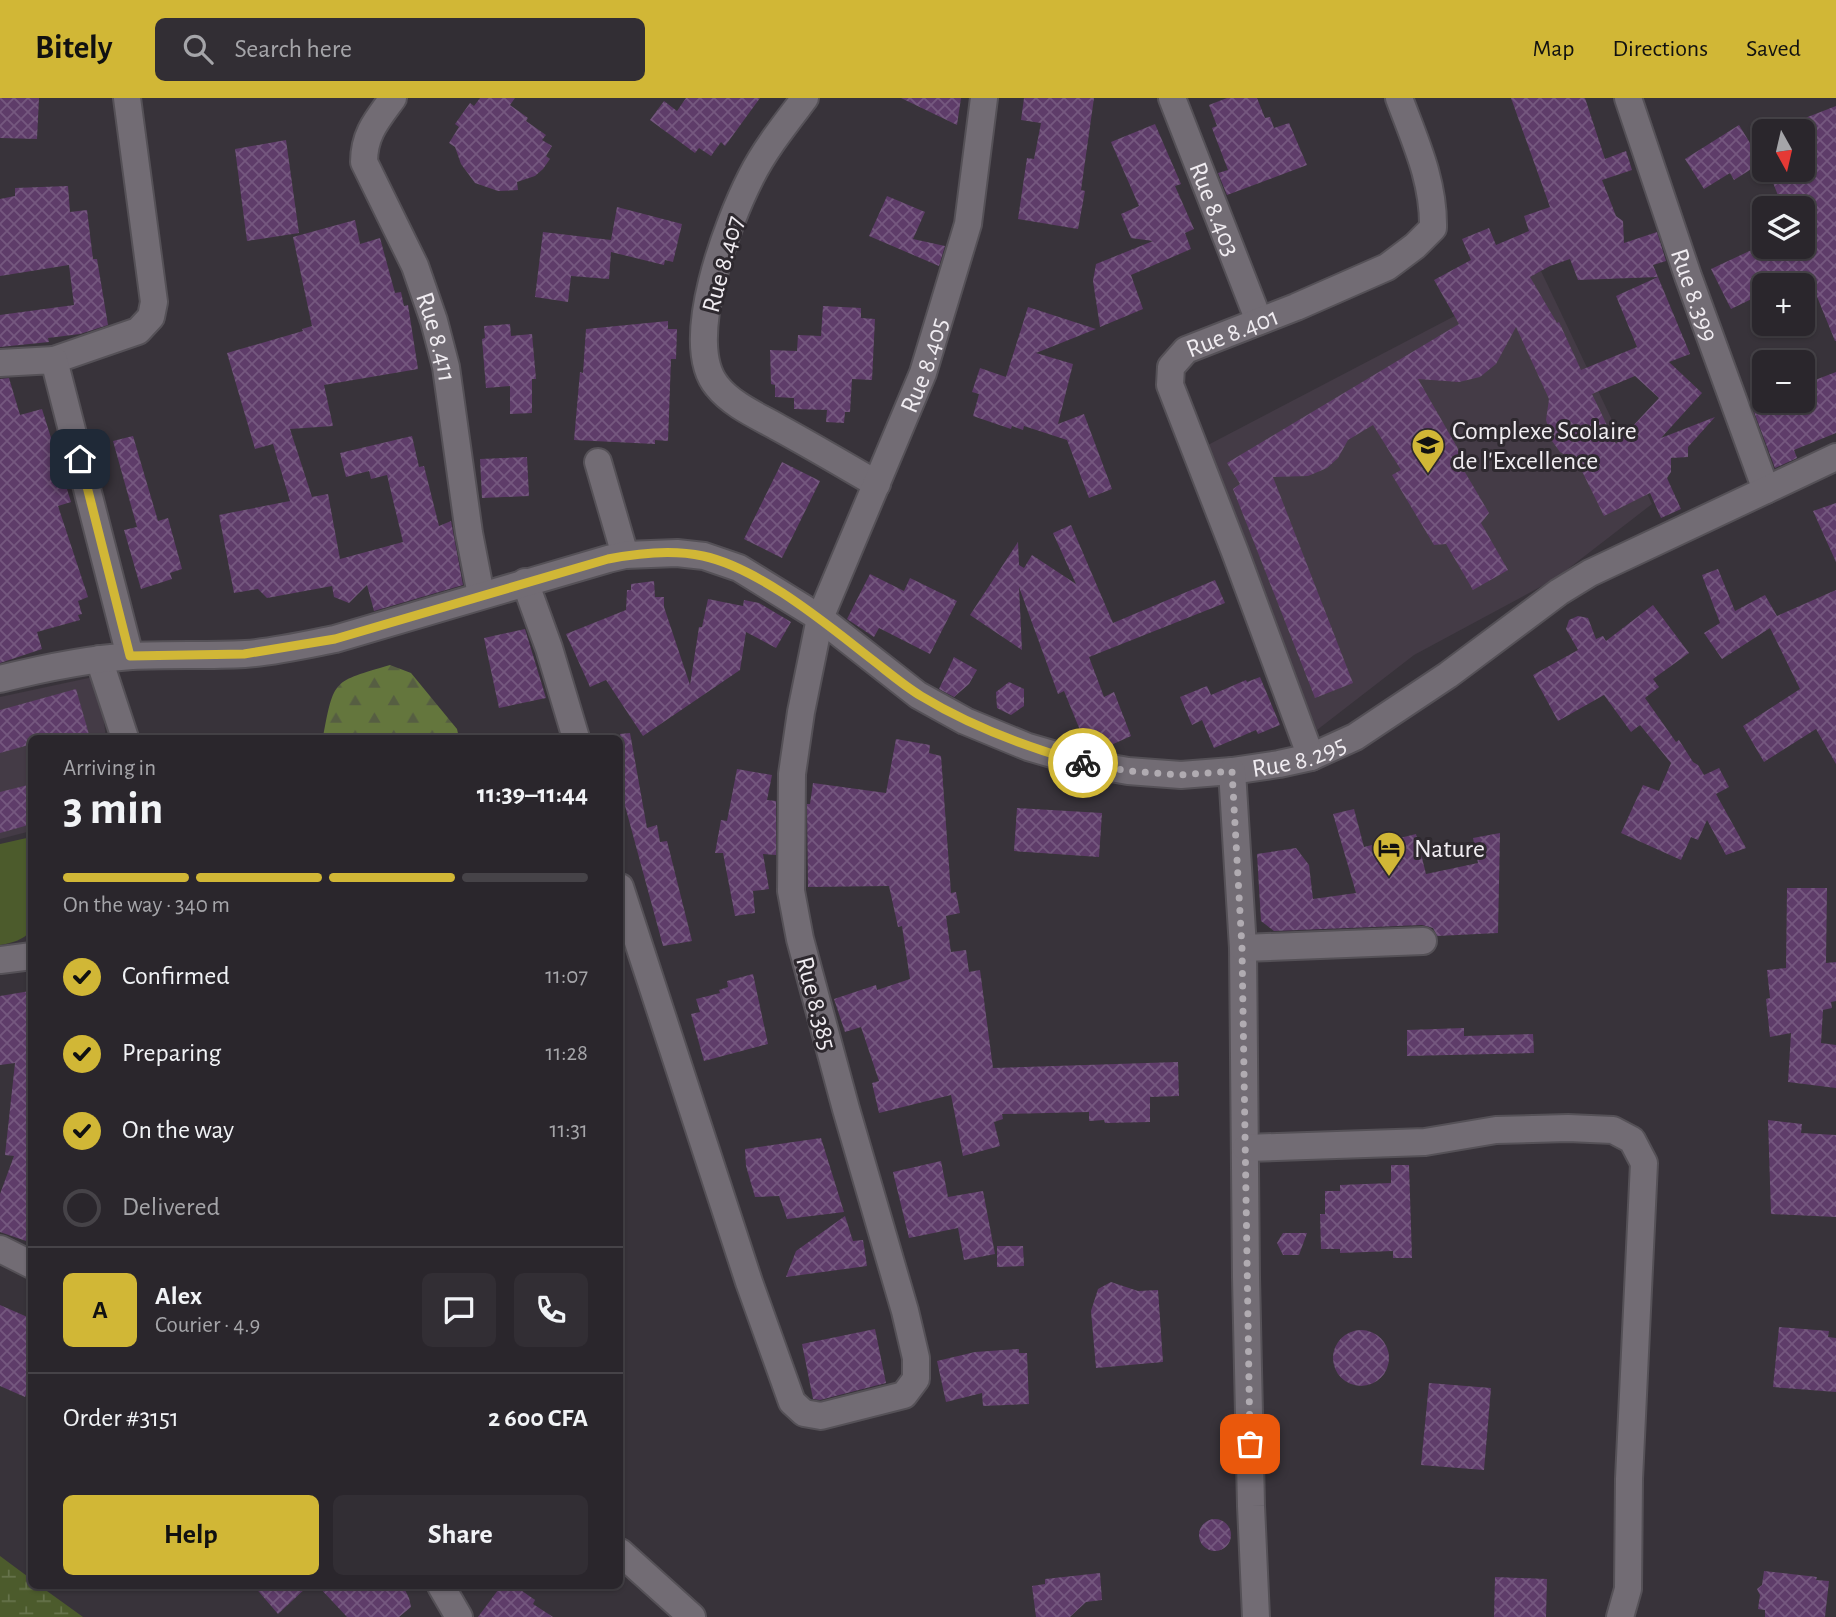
<!DOCTYPE html>
<meta charset="utf-8">
<style>
body{margin:0;font-family:"Alegreya Sans",sans-serif;background:#322e34;color:#f1f3f6;height:100vh;display:flex;flex-direction:column;font-size:26px;white-space:nowrap}
*{box-sizing:border-box;margin:0}
p{font-size:23px;color:#a5a5a9}
.icon{flex:none;width:38px;height:38px;fill:none;stroke:currentColor;stroke-width:2;stroke-linecap:round;stroke-linejoin:round}
.map{position:relative;flex:1;overflow:hidden}
.panel{position:absolute;left:28px;top:637px;width:595px;height:854px;display:flex;flex-direction:column;background:#2a262c;border-radius:10px;box-shadow:0 2px 5px #0004,0 0 0 2px #464348}
.panel>*{flex:none}
.needle{width:46px;rotate:172deg}
.controls{position:absolute;left:1752px;top:21px;display:grid;gap:14px}
.controls a{display:grid;place-items:center;width:63px;height:63px;border-radius:10px;background:#2a262c;box-shadow:0 2px 5px #0004,0 0 0 2px #464348;font-size:35px}
.pin{position:absolute;display:grid;place-items:center;width:60px;height:60px;color:#fff;margin:-30px;border-radius:14px;box-shadow:0 4px 10px #0006}
.courier{position:absolute;display:grid;place-items:center;width:70px;height:70px;margin:-35px;border:5px solid #d1b736;border-radius:50%;background:#fff;color:#222;box-shadow:0 2px 9px #0007}
.head em{font-style:normal;font-weight:700}
.head div{display:flex;flex-direction:column-reverse}
.head{display:flex;align-items:center;justify-content:space-between;height:119px;padding:0 35px}
h1{font-size:46px;font-weight:700;line-height:52px}
.bar{display:grid;grid-template-columns:repeat(4,1fr);gap:10px 7px;align-content:center;height:84px;padding:0 35px}
.bar i{height:9px;border-radius:5px;background:#464348}
.bar .selected{background:#d1b736}
.bar p{grid-column:span 4}
.line{display:flex;align-items:center;gap:18px;padding:0 35px;border-top:2px solid #464348}
.line div{flex:1}
.round{display:grid;place-items:center;flex:none;width:74px;height:74px;border-radius:10px;background:#322e34}
ol{padding:0 35px;list-style:none}
li{display:flex;align-items:center;gap:21px;height:77px}
li p{margin-inline-start:auto}
li .icon{padding:7px;border-radius:50%;background:#d1b736;color:#111;stroke-width:4}
li:last-child{color:#a5a5a9}
li i{width:38px;height:38px;border:4px solid #464348;border-radius:50%}
.action{display:flex;gap:14px;margin-top:auto;padding:14px 35px}
.action a{flex:1;height:80px;border-radius:10px;background:#d1b736;color:#111;font-size:28px;font-weight:700;line-height:80px;text-align:center}
.action a+a{background:#322e34;color:#f1f3f6}
header{display:flex;align-items:center;gap:42px;box-sizing:border-box;height:98px;padding:0 35px;background:#d1b736;color:#111}
header strong{font-size:33px}
nav{display:flex;gap:38px;margin-inline-start:auto;font-size:24px}
.search{width:490px;height:63px;background:#322e34;display:flex;align-items:center;gap:18px;box-sizing:border-box;padding:0 24px;border-radius:10px;color:#a5a5a9;font-size:26px}
.map>svg:first-child{display:block}
.built{fill:#443b46}
.forest{fill:url(#forest-firs)}
.wetland{fill:url(#wetland-marsh)}
.pitch{fill:#4c5b2c}
.building{fill:url(#building-cross-hatch);fill-rule:evenodd}
.lines{fill:none;stroke-linecap:round;stroke-linejoin:round}
.minor-casing{stroke:#555157;stroke-width:30}
.minor{stroke:#726c74;stroke-width:26}
.done{stroke:#b0abb1;stroke-width:7;stroke-dasharray:0 12.6}
.route{stroke:#d1b736;stroke-width:9}
.labels{text-anchor:middle;stroke-width:6;stroke-linejoin:round;paint-order:stroke}
.street-label{font-size:26px;fill:#f0ecf1;stroke:#2e292f}
.poi-label{font-size:26px;fill:#f0ecf1;stroke:#2e292f;text-anchor:start}
</style>
<header>
<strong>Bitely</strong>
<div class="search"><svg class="icon" aria-label="search" viewBox="0 0 24 24"><circle cx="10" cy="10" r="6"/><path d="M15 15l6 6"/></svg>Search here</div>
<nav><a>Map</a><a>Directions</a><a>Saved</a></nav>
</header>
<div class="map">
<svg width="1836" height="1519" viewBox="0 0 1836 1519">
<defs>
<pattern id="forest-firs" width="22" height="20" patternUnits="userSpaceOnUse" patternTransform="scale(1.75)"><rect width="22" height="20" fill="#64763d"/><path d="M5 1l3.5 6h-7zM16 11l3.5 6h-7z" fill="#565e42"/></pattern>
<pattern id="wetland-marsh" width="20" height="14" patternUnits="userSpaceOnUse" patternTransform="scale(1.75)"><rect width="20" height="14" fill="#4c5b2c"/><path d="M1 5h8M5 5V1M11 12h8M15 12V8" fill="none" stroke="#66734b"/></pattern>
<pattern id="building-cross-hatch" width="8" height="8" patternUnits="userSpaceOnUse" patternTransform="scale(1.75)"><rect width="8" height="8" fill="#5e3c69"/><path d="M0 0l8 8M0 8l8-8" fill="none" stroke="#75587f"/></pattern>
</defs>
<rect width="100%" height="100%" fill="#38333a"/>
<path class="built" d="M1541,173l111,233 -97,75 -141,76 -97,75 -111,-284z
M98,578l8,62h-74l-1,93 -31,8v-142z"/>
<path class="forest" d="M390,567l21,8 46,56 2,9h-136c11,-60 10,-56 67,-73z"/>
<path class="wetland" d="M0,1458l31,23 1,7h8l43,31h-83z"/>
<path class="pitch" d="M31,739v94c-8,9 -19,12 -31,14v-101z"/>
<path class="building" d="M0,0h39l-2,41 -37,-1z
M480,0h35l-5,7 18,13 -2,3 20,14 -4,5 10,6 -6,10 4,3 -7,10 -8,7 -18,6 1,8 -20,1 -23,-8 -14,-19 -6,-17 -6,-4 10,-16 -4,-3 15,-21 4,3z
M686,0h74l-35,48 -4,-4 -10,14 -12,-8 -4,5 -45,-33 14,-19 13,10z
M901,0h60l-4,27z
M1024,0h70l-13,92 4,1 -7,38 -60,-10 9,-61 7,1 7,-36 -20,-3z
M1227,0h30l8,20 5,-1 4,11 15,-5 18,42 -80,30 -9,-22 10,-3 -16,-42 5,-2 -8,-21z
M1511,0h74l20,61 21,-8 6,19 -30,10 14,36 7,5 1,22 33,-11 9,29 -13,4 5,12 -80,3 -8,-21 -20,7 -20,11 27,46 2,-1 22,48 56,-23 -21,-51 42,-19 32,77 -21,8 33,31 -41,45 54,-21 -27,30v10l-17,1v14l-4,6 14,31 -20,9 -11,-25 -46,23 -26,-53 -18,-11 -8,-11 -6,-21 3,-21 -33,-72 -20,37 -16,13 -21,5 -41,-3 43,75 -5,3 33,56 -8,10 27,47 -35,20 -27,-46 -12,1 -42,-70 9,-5 -28,-45 -25,15 -10,18 -11,10 -19,8 -35,1 80,206 -38,15 -82,-209 7,-5 -13,-21 232,-139 -25,-44 37,-20 -9,-21 27,-11 7,17 33,-14 -5,-15 26,-9zM1635,278l24,22 -43,46 -24,-50z
M1836,8v235h-1l-28,-69 -27,13h-16v8l-33,16 -20,-40 47,-22h44v-39h-19l-15,-38h34v-48l4,-1 -1,-3z
M1155,26l26,60 -6,2 19,43 -9,4 6,16 -60,26 12,34 -43,18 -7,-46 3,-17 57,-23 -22,-3 -10,-24 18,-8 -28,-64z
M1739,27l11,18 14,-5v23l-30,19 -4,-7 -26,16 -19,-30z
M286,42l13,93 -52,8 -12,-92z
M68,88l2,26 17,-2 6,49h4l11,66 -28,9 -32,4 1,4 -49,5v-32l74,-10 -5,-40 -69,11v-77l15,-3v-8z
M887,98l38,16 -12,27 32,7 -6,20 -70,-30z
M617,109l65,17 -9,38 -8,-2 -1,5 -53,-13 -2,27 -38,-3 -3,26 -33,-5 8,-65 68,8z
M355,122l5,24 20,-6 15,55 6,-1 3,14 4,-1 10,64 -94,16 9,41 -43,3 22,68 16,-3 12,65 63,-17 -16,-67 -16,4 -2,-8 -23,6 -6,-24 72,-17 7,31 5,-1 15,60 12,-5 12,64 -89,26 -7,-26 -18,18 -15,-6 -2,-11 -65,12 -9,-9 -24,4 -15,-78 71,-14 -17,-57 -18,5 -28,-96 76,-22 -1,-2 10,-3 -19,-89z
M823,208l38,2v10l14,1 -3,61 -20,-1 -2,33h-5l-1,11 -18,-1 1,-12 -33,-1v-11l-19,-1v-12l-4,-1 -1,-34 27,1 1,-16 23,1z
M1028,209l68,22 -60,24 37,11 -15,60 26,-10 28,75 -23,9 -22,-58 -43,-14 -1,4 -11,-4 -1,3 -38,-13 6,-22 -7,-2 8,-24 26,9z
M668,223v8h9l-1,30h-5l-3,82 -13,-1v4l-81,-4 6,-68 3,1 3,-44z
M510,226l1,12 21,-2 4,45h-4v34l-22,1v-28l-24,2 -4,-49 3,-1 -1,-12z
M1836,274v61l-42,17 3,8 -22,10 -24,-64 9,-3h42v-16z
M9,280l11,37 22,-6 29,93 -13,4 30,91 -10,4 4,13 -4,1 2,5 -43,12 5,17 -42,14v-284z
M133,338l25,85 10,-3 14,51 -12,4 2,6 -31,10 -17,-59 13,-3 -24,-86z
M527,359l2,39 -47,2 -2,-39z
M782,364l38,19 -38,77 -38,-19z
M1836,405v59l-23,-51z
M1071,427l42,98 102,-43 10,23 -136,54 15,40 10,-5 17,44 -31,14 -9,-2 -4,-9 -3,1 -20,-49 -6,3 -39,-107 3,63 -52,-35 48,-73 1,23 5,3 8,-13 44,29 -23,-51z
M1718,471l17,42 30,-16 12,21 59,-26v174l-20,-35 -52,33 -21,-36 57,-37 -30,-61 -48,31 -18,-26 16,-10 -18,-48z
M870,476l34,17 6,-13 47,23 -27,53 -51,-26 -5,9 -27,-18z
M654,483l1,16h9v10l26,78 9,-58h3l6,-28 35,7 1,-6 15,3 32,19 -15,26 -30,-16 -6,38 -97,66 -37,-56 -16,7 -24,-53 60,-24 1,-20h4v-6z
M1653,507l36,48 -36,26 6,8 -14,11 31,44 3,-2 14,22 5,3 6,10 15,-7 10,19 -13,7 30,54 -20,7 -19,-35 -9,20 -7,-3 -10,23 -60,-27 22,-48 16,6 12,-28 -31,-38 -9,7 -27,-37 -46,26 -25,-46 45,-25 -12,-21 3,-9 9,-4 10,2 8,21 7,-3 3,5z
M525,531l21,69 -47,10 -15,-70z
M954,559l23,13 -8,14 -15,13 -15,-8z
M1260,579l20,48 -22,9 -2,-4 -42,18 -12,-28 -10,5 -12,-28 27,-11 4,9 35,-15 1,2z
M1009,584l15,7v17l-13,9 -14,-7 -1,-16z
M76,591l14,49h-58v6l-32,9v-43z
M630,635l17,95 10,-3 3,17 7,-1 25,100 -29,5 -39,-144 -4,1v-69z
M896,641l34,6 -1,8 12,3 10,137 5,-1 4,21 -14,3 5,36 15,-2 3,22 11,-2 13,98 185,-6 1,34 -29,1v25l-45,1 -1,-3 -15,1v-9l-87,2 1,5 -9,3 6,24 -37,10 -12,-61 -72,18 -7,-30 7,-2 -18,-54 -16,5 -11,-33 42,-14 1,5 33,-11 -8,-53 -4,1 -9,-41 -81,1 -1,-83h3l3,-21 73,10z
M737,671l35,6 -5,25 9,1v54l-13,-1 6,35 -16,2 2,22 -20,3 -12,-63h-8l6,-33 6,1z
M32,686v40l-32,9v-41z
M1017,710l85,5 -3,44 -85,-6z
M1354,711l10,38 52,-13 10,40 52,-11 -5,-25 27,-5 -2,100 -61,3 -4,-8 -11,-3 -148,6 -13,-10 -4,-67 39,-6 13,17 4,34 43,-6 -23,-79z
M1787,790h40l-1,75 10,-1v39l-5,1 1,6 -9,2 -2,33 15,2v43l-48,-6 3,-49 -21,4 -4,-38 4,-1 -3,-28 19,-2z
M753,876l15,70 -64,17 -13,-47 9,-2 -4,-13 24,-6 -1,-3 9,-3 -1,-6z
M30,893l2,10v242l-32,-11v-38l14,-38 -9,-1 10,-92 -15,2v-69z
M1464,930v8l69,-2 1,19 -127,3v-26z
M1768,1022l34,4 -1,9 35,2v82l-65,-3z
M821,1040l23,74 -57,7 -8,-23 -24,1 -9,-31 -1,-17z
M941,1063l7,36 35,-6 12,63 -31,6 -6,-32 -49,10 -16,-66z
M1391,1067h18l3,93h-19v-7l-53,2v-4h-19l-1,-35h5v-23h15v-6l51,-2z
M845,1118l8,25 10,-1 4,26 -81,11 10,-26z
M1283,1135h24l-8,22h-16l-6,-12z
M997,1148h26l1,20 -27,1z
M1111,1184l27,9 20,-1 5,72 -67,6 -5,-57 7,-22z
M0,1207l32,14v62l-7,16 -25,-11z
M1779,1229l50,4 -1,6 8,1v54l-63,-5z
M875,1231l11,54 -66,17 -7,-1 -11,-55z
M1333 1260a28 28 0 1 1 56 0a28 28 0 1 1-56 0Z
M1019,1251v4h8l2,51 -46,2 -1,-13 -36,9 -9,-41 38,-9z
M1429,1285l62,5 -7,82 -63,-5z
M1199 1437a16 16 0 1 1 32 0a16 16 0 1 1-32 0Z
M1764,1473l53,6 -1,3 13,1 -4,36h-60v-7l-7,-1 2,-14 -3,-6 5,-4z
M1100,1475l2,27 -16,2 -16,15h-34l-4,-31 13,-2v-5z
M1495,1479l52,2 -1,38h-52z
M254,1488h54l-30,28z
M318,1488h85l6,12 2,9 -12,10h-52z
M501,1488h14l20,14 -2,4 20,13h-75z"/>
<g class="lines">
<defs>
<g id="minor">
<path id="s1" d="M393,0c-16,22 -29,36 -29,64l51,104 19,55 12,46 23,166 12,62"/>
<path d="M805,0c-19,25 -40,51 -54,79 -23,45 -70,166 -34,209 15,19 41,30 62,42 33,18 65,37 98,56"/>
<path id="s2" d="M1172,0l87,223"/>
<path id="s3" d="M1628,0l60,178 78,214"/>
<path d="M54,262l84,-29 13,-14 3,-15 -27,-204"/>
<path d="M0,265l54,-3 76,296"/>
<path d="M598,364l27,93"/>
<path d="M525,484l24,66 27,90"/>
<path d="M99,561l26,79"/>
<path id="s4" d="M0,581c44,-11 87,-20 132,-23 38,-2 75,0 113,-2 30,-2 60,-9 90,-15l273,-80 17,-4 52,-2 27,3 35,12 81,50 98,77 47,26 63,26 55,16 45,8 53,4 51,-4 47,-7 32,-7 44,-20 93,-62 111,-83 31,-19 246,-116"/>
<path id="s5" d="M1311,659l-76,-205 -65,-167 1,-18 15,-17 110,-43 91,-40 28,-21 18,-18c1,-47 -18,-87 -34,-130"/>
<path d="M1232,673l11,177 3,329 5,229 5,111"/>
<path id="s6" d="M620,789l129,395 43,120 12,11 17,3 83,-21 12,-16v-21l-11,-47 -59,-202 -46,-170 -9,-48 1,-117 9,-62 19,-94 103,-245 45,-149 16,-126"/>
<path d="M1243,850l180,-7"/>
<path d="M0,862l32,-4"/>
<path d="M1246,1050l179,-6 71,-12 72,-2 45,2 19,10 12,23 -15,316 -1,110 -8,28"/>
<path d="M0,1151l32,16"/>
<path d="M620,1454l72,65"/>
<path d="M441,1488l18,31"/>
</g>
</defs>
<use href="#minor" class="minor-casing"/>
<use href="#minor" class="minor"/>
</g>
<g class="lines">
<path class="done" d="M1083,665l45,8 53,4 51,-4 10,177 8,496"/>
<path class="route" d="M80,361l50,197 114,-2 91,-15 273,-80c30,-6 64,-10 95,-3 56,12 122,67 167,102 17,13 33,27 51,38 51,31 105,51 162,67"/>
</g>
<defs>
<symbol id="school-pin" viewBox="-11 -11 22 30"><path d="M0 17L-7.5 6A9.5 9.5 0 1 1 7.5 6Z" fill="#d1b736" stroke="#2e292f"/><path d="M0-5L7-2L0 1L-7-2ZM-4 1L0 2.5L4 1V4Q0 6-4 4Z" fill="#111"/></symbol>
<symbol id="hotel-pin" viewBox="-11 -11 22 30"><path d="M0 17L-7.5 6A9.5 9.5 0 1 1 7.5 6Z" fill="#d1b736" stroke="#2e292f"/><path d="M-6-4.5h1.5V1H6V5H4.5V3h-9V5H-6ZM-4 0a1.8 1.8 0 1 1 3.6 0ZM.5 0V-2.5h3Q6-2.5 6 0Z" fill="#111"/></symbol>
</defs>
<g fill-rule="evenodd">
<use href="#school-pin" x="1409" y="328" width="38" height="52"/>
<use href="#hotel-pin" x="1370" y="731" width="38" height="52"/>
</g>
<g class="labels">
<g class="street-label">
<text dy="9" stroke="none"><textPath href="#s2" startOffset="119">Rue 8.403</textPath></text>
<text transform="translate(722 166) rotate(-75)" y="9">Rue 8.407</text>
<text dy="9" stroke="none"><textPath href="#s3" startOffset="208">Rue 8.399</textPath></text>
<text dy="9" stroke="none"><textPath href="#s5" startOffset="488">Rue 8.401</textPath></text>
<text dy="9" stroke="none"><textPath href="#s1" startOffset="262">Rue 8.411</textPath></text>
<text dy="9" stroke="none"><textPath href="#s6" startOffset="1736">Rue 8.405</textPath></text>
<text dy="9" stroke="none"><textPath href="#s4" startOffset="1374">Rue 8.295</textPath></text>
<text transform="translate(817 905) rotate(75)" y="9">Rue 8.385</text>
</g>
<g class="poi-label">
<text x="1452" y="341">Complexe Scolaire<tspan x="1452" dy="30">de l'Excellence</tspan></text>
<text x="1414" y="759">Nature</text>
</g>
</g>
</svg>
<div class="controls">
<a><svg class="needle" viewBox="-14 -14 28 28"><path d="M0-13l5 13h-10z" fill="#e53935"/><path d="M0 13l5-13h-10z" fill="#a5a5a9"/></svg></a>
<a><svg class="icon" aria-label="layers" viewBox="0 0 24 24"><path d="M12 4l9 5-9 5-9-5zM3 14l9 5 9-5"/></svg></a>
<a>+</a>
<a>−</a>
</div>
<div class="pin" style="left:1250px;top:1346px;background:#ea580c"><svg class="icon" aria-label="bag" viewBox="0 0 24 24"><path d="M5 8h14l-1 12H6zM9 8a3 3 0 0 1 6 0"/></svg></div>
<div class="pin" style="left:80px;top:361px;background:#1f2937"><svg class="icon" aria-label="home" viewBox="0 0 24 24"><path d="M3 11l9-7 9 7M6 9v11h12V9"/></svg></div>
<div class="courier" style="left:1083px;top:665px"><svg class="icon" aria-label="bike" viewBox="0 0 24 24"><circle cx="6" cy="16" r="4"/><circle cx="18" cy="16" r="4"/><path d="M6 16l4-8h5l3 8M10 8l3 8H6M13 5h3"/></svg></div>
<section class="panel">
<div class="head"><div><h1>3 min</h1><p>Arriving in</p></div><em>11:39–11:44</em></div>
<div class="bar"><i class="selected"></i><i class="selected"></i><i class="selected"></i><i></i><p>On the way · 340 m</p></div>
<ol>
<li><svg class="icon" aria-label="check" viewBox="0 0 24 24"><path d="M5 12l5 5 9-10"/></svg>Confirmed<p>11:07</p></li>
<li><svg class="icon" aria-label="check" viewBox="0 0 24 24"><path d="M5 12l5 5 9-10"/></svg>Preparing<p>11:28</p></li>
<li><svg class="icon" aria-label="check" viewBox="0 0 24 24"><path d="M5 12l5 5 9-10"/></svg>On the way<p>11:31</p></li>
<li><i></i>Delivered</li>
</ol>
<div class="line" style="height:126px"><b class="round" style="background:#d1b736;color:#111">A</b><div><b>Alex</b><p>Courier · 4.9</p></div><a class="round"><svg class="icon" aria-label="chat" viewBox="0 0 24 24"><path d="M4 5h16v11H9l-5 4z"/></svg></a><a class="round"><svg class="icon" aria-label="phone" viewBox="0 0 24 24"><path d="M5 4h4l2 5-3 2q2 4 5 5l2-3 5 2v4C11 20 4 13 5 4z"/></svg></a></div>
<div class="line" style="height:91px"><div>Order #3151</div><b>2 600 CFA</b></div>
<div class="action"><a>Help</a><a>Share</a></div>
</section>
</div>
